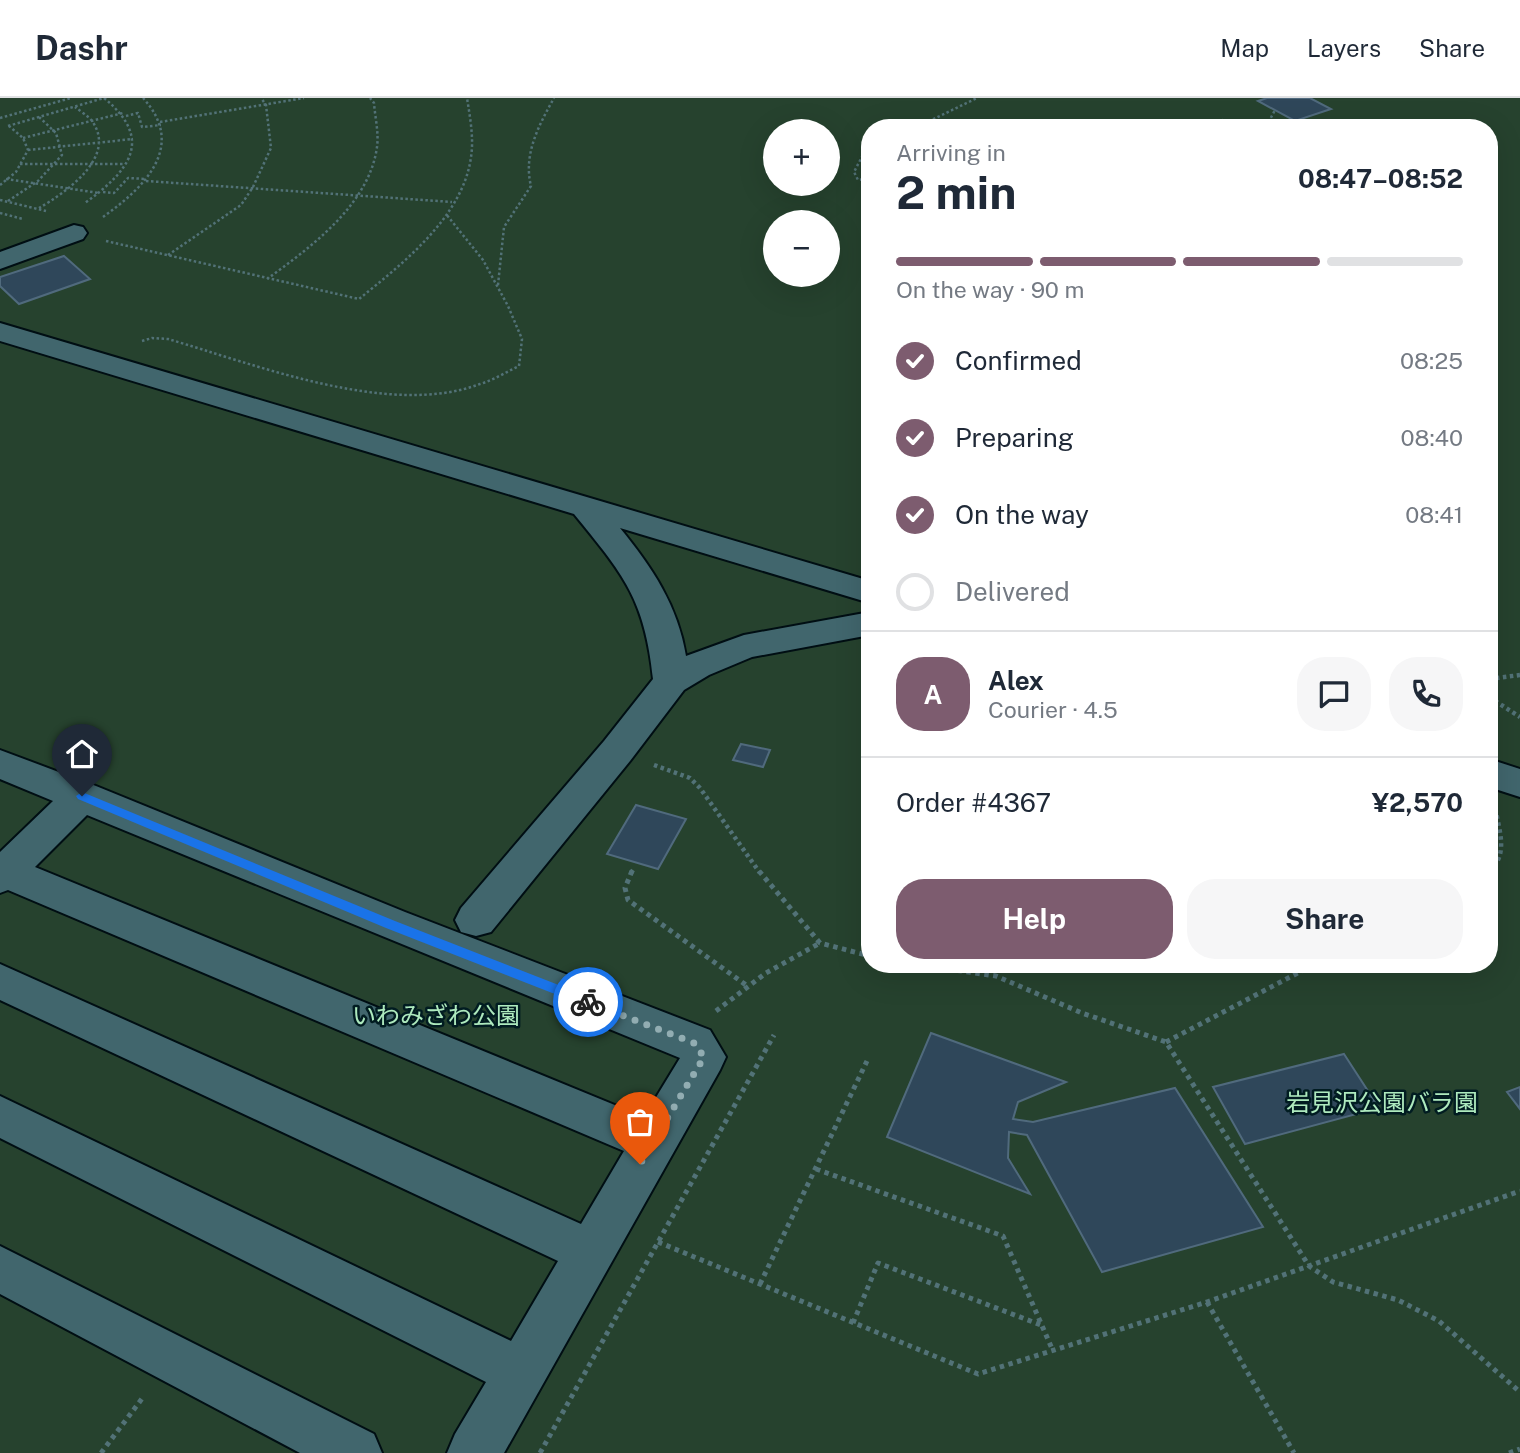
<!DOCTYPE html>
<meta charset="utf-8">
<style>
body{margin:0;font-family:"Public Sans","Noto Sans JP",sans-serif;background:#f6f6f7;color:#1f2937;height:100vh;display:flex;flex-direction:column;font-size:26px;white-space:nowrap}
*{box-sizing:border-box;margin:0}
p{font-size:23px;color:#747a83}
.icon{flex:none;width:38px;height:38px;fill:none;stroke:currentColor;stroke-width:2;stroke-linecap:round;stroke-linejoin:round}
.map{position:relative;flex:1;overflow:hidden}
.details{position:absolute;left:861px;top:21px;width:637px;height:854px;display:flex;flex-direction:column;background:#fff;border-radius:28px;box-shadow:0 7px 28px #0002}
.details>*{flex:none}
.fabs{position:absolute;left:763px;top:21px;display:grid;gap:14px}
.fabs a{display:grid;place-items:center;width:77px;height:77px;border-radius:50%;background:#fff;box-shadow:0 7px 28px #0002;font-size:35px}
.pin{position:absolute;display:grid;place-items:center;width:60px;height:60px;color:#fff;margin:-72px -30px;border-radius:50% 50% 50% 0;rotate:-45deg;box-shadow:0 0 7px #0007}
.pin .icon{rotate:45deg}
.courier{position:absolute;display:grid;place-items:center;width:70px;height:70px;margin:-35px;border:5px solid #1a73e8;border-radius:50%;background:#fff;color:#222;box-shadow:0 2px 9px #0007}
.headline em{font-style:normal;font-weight:700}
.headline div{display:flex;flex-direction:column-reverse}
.headline{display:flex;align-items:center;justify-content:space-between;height:119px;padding:0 35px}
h1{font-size:46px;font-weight:700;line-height:52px}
.bar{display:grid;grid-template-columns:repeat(4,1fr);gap:10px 7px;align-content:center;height:84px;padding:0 35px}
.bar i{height:9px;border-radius:5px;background:#e0e1e3}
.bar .on{background:#7d5c6f}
.bar p{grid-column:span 4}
.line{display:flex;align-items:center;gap:18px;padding:0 35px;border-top:2px solid #e0e1e3}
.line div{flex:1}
.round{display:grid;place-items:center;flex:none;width:74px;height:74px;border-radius:28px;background:#f6f6f7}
ol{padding:0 35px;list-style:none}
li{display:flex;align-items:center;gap:21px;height:77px}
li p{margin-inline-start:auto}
li .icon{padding:7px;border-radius:50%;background:#7d5c6f;color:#fff;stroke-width:4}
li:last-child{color:#747a83}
li i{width:38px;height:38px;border:4px solid #e0e1e3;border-radius:50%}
.button{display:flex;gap:14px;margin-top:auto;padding:14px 35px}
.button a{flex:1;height:80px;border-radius:28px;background:#7d5c6f;color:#fff;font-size:28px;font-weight:700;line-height:80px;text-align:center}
.button a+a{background:#f6f6f7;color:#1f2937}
header{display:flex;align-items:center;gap:42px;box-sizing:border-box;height:98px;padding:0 35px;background:#fff;border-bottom:2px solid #e0e1e3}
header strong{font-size:33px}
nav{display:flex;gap:38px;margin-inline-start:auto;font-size:24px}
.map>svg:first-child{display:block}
.green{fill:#26422e;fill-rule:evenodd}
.building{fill:#2f475a;stroke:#506a7d;stroke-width:2}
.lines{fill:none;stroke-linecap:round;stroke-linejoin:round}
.minor-casing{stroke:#000e13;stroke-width:4}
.path-far2{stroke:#527277;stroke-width:2.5;stroke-dasharray:2.5 2.5;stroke-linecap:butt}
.path-far1{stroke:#527277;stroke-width:4.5;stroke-dasharray:3.5 3.5;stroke-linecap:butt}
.path{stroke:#527277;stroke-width:5;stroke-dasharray:4.5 4.5;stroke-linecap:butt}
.minor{fill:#41666d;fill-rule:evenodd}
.route{fill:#1a73e8}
.done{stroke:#92adb2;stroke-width:7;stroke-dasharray:0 12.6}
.labels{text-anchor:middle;stroke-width:5;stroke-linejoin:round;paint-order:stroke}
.park-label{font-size:24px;fill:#aeeabe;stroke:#011c21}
</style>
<header>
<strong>Dashr</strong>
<nav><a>Map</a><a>Layers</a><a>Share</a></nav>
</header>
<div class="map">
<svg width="1520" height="1355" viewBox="0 0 1520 1355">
<rect width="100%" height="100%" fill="#00272d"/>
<path class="green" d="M0,0h1520v1355h-1520zM870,30h619v836h-619zM775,33h53v53h-53zM775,124h53v53h-53z"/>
<path class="building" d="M1267,0h43l21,11 -36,12 -37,-20z
M64,158l26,23 -71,25 -19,-18v-9z
M741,646l29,6 -7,17 -30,-7z
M636,707l50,14 -28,50 -51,-15z
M931,935l135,49 -48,20 -5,17 20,3 142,-34 88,139 -161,45 -75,-137 -18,-3 -1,26 22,36 -143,-57z
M1344,956l35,54 -134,36 -32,-57z
M1520,989v22l-13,-17z"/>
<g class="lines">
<defs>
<path id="minor" d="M74,127l9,2 4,6 -4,6 -83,30v-17z
M0,225l870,258v22l-250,-75c32,39 58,78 66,128l58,-21 126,-23v23l-118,22 -43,18 -25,15 -54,71 -139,171 -15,4 -15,-4 -6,-12 6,-12 143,-167 49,-62c-8,-80 -30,-105 -79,-165l-574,-173z
M0,652l96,36 309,126 305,118 16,27 -6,13 -216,383h-57l8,-19 31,-52 -486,-244v-42l511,245 47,-80 -558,-261v-36l581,260 43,-73 -616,-261 -8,3v-41l53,-51 -53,-22zM87,717l593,243 -36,59 -609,-250z
M1489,661l31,10v28l-31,-10z
M0,1148l374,188 8,19h-82l-300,-159z"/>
</defs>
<use href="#minor" class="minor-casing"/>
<path class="path-far2" d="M126,18l12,-3 4,14 19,-2
M0,20l71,-20
M160,24l144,-24
M8,28l96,-28c51,42 25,73 -19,105
M915,30l62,-30
M1214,30l-2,-6 11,-2 44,5 8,-15
M23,40l100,-25
M870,51l-5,2 -11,21 4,8 12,-2
M28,52l105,-11
M20,66h104
M6,81l93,14
M146,83l306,21
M0,87l16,-13 12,-22 -5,-12 -14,-12
M103,94l11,1 14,-15 18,1
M0,102l46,11
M8,103l30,-20 24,-26 -6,-22 -17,-16
M39,110c26,-15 79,-51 53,-87 -4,-5 -12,-10 -17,-14
M0,115l23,6
M103,119c42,-30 84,-71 40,-119
M106,143l253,58c43,-35 104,-82 112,-142 3,-19 -1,-40 -4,-59
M168,157l73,-50 12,-18 18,-39 -5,-43 -5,-7
M267,181c44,-32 102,-74 110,-132 2,-14 -2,-30 -3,-44l-4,-5
M498,187l6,-58 27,-41c-8,-32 8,-61 23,-88
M142,243l10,-3 16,1c89,26 222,79 312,45 14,-4 26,-12 39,-18l3,-27 -14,-33 -25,-46 -37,-46"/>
<path class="path-far1" d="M1489,581l31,-4
M1489,599l31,20
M654,667l36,13 10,10 60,85
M1489,773c19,-15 11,-38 7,-59
M631,775l2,-3"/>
<path class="path" d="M632,773l-7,17 3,12 118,85
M759,773l61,72 50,13
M913,866l83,12 86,37 84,29 143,224 24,16 65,18 41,21 81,71
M716,913l50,-38 54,-30
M1166,944l149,-78
M816,1071l187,67 50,115
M658,1144l320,132 229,-72 313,-111
M760,1186l107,-223
M1207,1204l87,151
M853,1225l25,-60 163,62
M101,1355l43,-57
M540,1355l234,-418
M1509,1355l11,-4"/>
<use href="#minor" class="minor"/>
</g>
<path class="route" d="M82,694l313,129 197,77 2,4 -6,5 -5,-2 -197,-77 -308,-129 -2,-3z"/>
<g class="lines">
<path class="done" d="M588,904l106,41 10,14 -64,107"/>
</g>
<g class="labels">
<g class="park-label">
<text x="436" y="926">いわみざわ公園</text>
<text x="1382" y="1013">岩見沢公園バラ園</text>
</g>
</g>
</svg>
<div class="fabs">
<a>+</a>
<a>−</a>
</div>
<div class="pin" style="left:640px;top:1066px;background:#ea580c"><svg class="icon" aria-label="bag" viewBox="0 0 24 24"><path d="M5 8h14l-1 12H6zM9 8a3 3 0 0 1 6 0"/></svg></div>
<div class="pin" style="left:82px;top:698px;background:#1f2937"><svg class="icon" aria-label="home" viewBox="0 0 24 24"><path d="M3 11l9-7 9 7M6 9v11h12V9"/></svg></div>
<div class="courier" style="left:588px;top:904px"><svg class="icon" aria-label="bike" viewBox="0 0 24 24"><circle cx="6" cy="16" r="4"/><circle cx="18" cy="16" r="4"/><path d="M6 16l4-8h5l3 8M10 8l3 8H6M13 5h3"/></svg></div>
<section class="details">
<div class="headline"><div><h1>2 min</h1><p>Arriving in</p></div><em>08:47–08:52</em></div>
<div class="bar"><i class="on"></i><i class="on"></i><i class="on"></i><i></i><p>On the way · 90 m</p></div>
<ol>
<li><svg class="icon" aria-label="check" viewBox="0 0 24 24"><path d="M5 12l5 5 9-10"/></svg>Confirmed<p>08:25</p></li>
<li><svg class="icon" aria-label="check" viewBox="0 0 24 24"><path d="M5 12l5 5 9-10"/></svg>Preparing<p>08:40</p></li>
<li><svg class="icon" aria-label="check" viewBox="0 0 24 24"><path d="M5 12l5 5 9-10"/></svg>On the way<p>08:41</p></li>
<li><i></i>Delivered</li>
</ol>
<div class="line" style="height:126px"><b class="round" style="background:#7d5c6f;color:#fff">A</b><div><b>Alex</b><p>Courier · 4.5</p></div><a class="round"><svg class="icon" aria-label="chat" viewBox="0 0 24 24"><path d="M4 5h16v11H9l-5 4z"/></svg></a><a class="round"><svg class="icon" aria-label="phone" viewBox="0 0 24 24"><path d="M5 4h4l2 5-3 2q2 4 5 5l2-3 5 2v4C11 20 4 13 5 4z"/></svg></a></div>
<div class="line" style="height:91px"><div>Order #4367</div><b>¥2,570</b></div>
<div class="button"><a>Help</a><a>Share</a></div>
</section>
</div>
